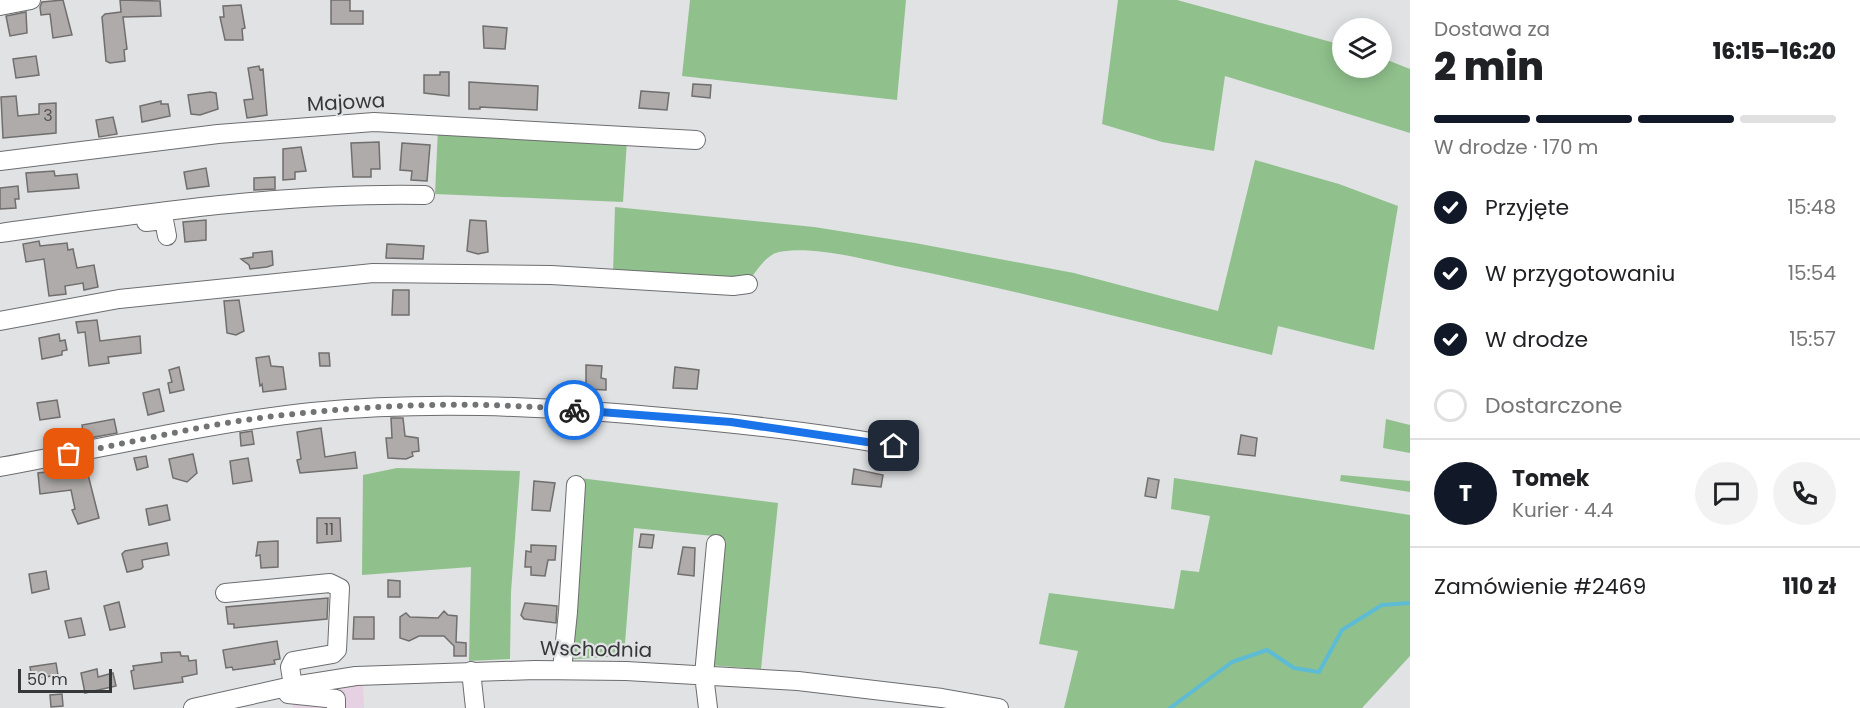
<!DOCTYPE html>
<html lang="pl">
<meta charset="utf-8">
<style>
body{margin:0;font-family:Poppins,sans-serif;background:#f2f2f2;color:#202124;height:100vh;display:flex;flex-direction:column;font-size:22px;white-space:nowrap}
*{box-sizing:border-box;margin:0}
p{font-size:20px;color:#757577}
.icon{flex:none;width:33px;height:33px;fill:none;stroke:currentColor;stroke-width:2;stroke-linecap:round;stroke-linejoin:round}
.map{position:relative;flex:1;overflow:hidden}
.sheet{display:flex;flex-direction:column;background:#fff;width:450px}
.sheet>*{flex:none}
.tools{position:absolute;left:1332px;top:18px;display:grid;gap:12px}
.tools a{display:grid;place-items:center;width:60px;height:60px;border-radius:50%;background:#fff;box-shadow:0 3px 15px #0003;font-size:30px}
.scale{position:absolute;left:18px;bottom:15px;width:94px;box-sizing:border-box;padding-left:6px;border:3px solid #363738;border-top:0;font-size:16px;line-height:21px;white-space:nowrap;color:#363738;-webkit-text-stroke:4px #e0e2e4;paint-order:stroke}
.pin{position:absolute;display:grid;place-items:center;width:51px;height:51px;color:#fff;margin:-26px;border-radius:12px;box-shadow:0 3px 9px #0006}
.courier{position:absolute;display:grid;place-items:center;width:60px;height:60px;margin:-30px;border:4px solid #1a73e8;border-radius:50%;background:#fff;color:#222;box-shadow:0 2px 8px #0007}
.summary em{font-style:normal;font-weight:800}
.summary div{display:flex;flex-direction:column-reverse}
.summary{display:flex;align-items:center;justify-content:space-between;height:102px;padding:0 24px}
h1{font-size:39px;font-weight:800;line-height:45px}
.bar{display:grid;grid-template-columns:repeat(4,1fr);gap:9px 6px;align-content:center;height:72px;padding:0 24px}
.bar i{height:8px;border-radius:4px;background:#e0e0e0}
.bar .current{background:#111827}
.bar p{grid-column:span 4}
.line{display:flex;align-items:center;gap:15px;padding:0 24px;border-top:2px solid #e0e0e0}
.line div{flex:1}
.round{display:grid;place-items:center;flex:none;width:63px;height:63px;border-radius:32px;background:#f2f2f2}
ol{padding:0 24px;list-style:none}
li{display:flex;align-items:center;gap:18px;height:66px}
li p{margin-inline-start:auto}
li .icon{padding:6px;border-radius:50%;background:#111827;color:#fff;stroke-width:4}
li:last-child{color:#757577}
li i{width:33px;height:33px;border:3px solid #e0e0e0;border-radius:50%}
main{display:flex;flex:1;min-height:0}
.map>svg:first-child{display:block}
.commercial{fill:#e5d1e1}
.green{fill:#90c18c}
.lines{fill:none;stroke-linecap:round;stroke-linejoin:round}
.stream{stroke:#5dbcd4;stroke-width:4}
.building{fill:#afabab;stroke:#716e6e;stroke-width:1.5}
.minor-casing{stroke:#6c6d6f;stroke-width:20}
.minor{stroke:#fff;stroke-width:18}
.done{stroke:#727374;stroke-width:6;stroke-dasharray:0 10.8}
.route{stroke:#1a73e8;stroke-width:8}
.labels{text-anchor:middle;stroke-width:4.5;stroke-linejoin:round;paint-order:stroke}
.number-label{font-size:16px;fill:#545455}
.street-label{font-size:20px;fill:#363738;stroke:#e0e2e4}
</style>
<main>
<div class="map">
<svg width="1410" height="708" viewBox="0 0 1410 708">
<rect width="100%" height="100%" fill="#e0e2e4"/>
<path class="commercial" d="M363,684l1,24h-71l-1,-13z"/>
<path class="green" d="M690,0h216l-9,100 -215,-24z
M1118,0h59l165,45v23h40v-10l28,11v64l-185,-57 -11,75 -52,-9 -60,-18z
M438,128l189,12 -4,62 -188,-8z
M1255,160l84,24 59,22 -24,144 -96,-24 -6,29c-122,-30 -244,-62 -367,-87 -36,-7 -89,-23 -126,-16 -13,3 -21,17 -29,27l-137,-5 2,-67 199,20 101,16 159,30 144,38z
M1386,419l24,6v28l-27,-5z
M397,468l123,3 -9,121 -1,67 -41,2 2,-94 -109,8 1,-100z
M1341,475l69,6v11l-70,-11z
M572,477l206,26 -17,166 -53,-4 15,-128 -89,-9 -10,128 -64,4z
M1174,478l236,37v141l-48,52h-298l14,-57 -39,-7 10,-51 125,16 7,-39 18,2 11,-56 -39,-7z"/>
<g class="lines">
<path class="stream" d="M1170,708l62,-46 35,-12 27,18 25,4 23,-42 40,-25 28,-2"/>
</g>
<path class="building" d="M63,0l9,35 -19,3 -3,-24 -9,1 -1,-8 2,-5z
M120,0l40,1 1,15 -38,1 4,32 -3,1 1,11 -15,2 -4,-2 -4,-44 3,-3 16,-2z
M331,0h19v11h13v13h-32z
M241,5l4,23 -3,1 1,11h-18l-5,-23h4l-1,-11z
M26,12l1,21 -17,3 -4,-20z
M483,26l24,2 -2,21 -21,-1z
M36,56l3,19 -23,3 -3,-19z
M259,66l1,4 3,-1 4,46 -20,3 -3,-18 9,-1 -5,-31z
M440,72h9v24l-25,-3v-18h16z
M469,82l69,4 -1,24 -57,-3v2h-11z
M693,84l18,1 -1,13 -18,-2z
M641,91l28,2 -2,17 -28,-2z
M210,92l6,1 2,16 -18,6 -9,-1 -3,-19z
M16,96l2,20 21,-2v-10l17,-1v30l-53,5 -2,-41z
M161,101v3h7l2,12 -28,6 -2,-16z
M113,117l4,17 -18,3 -3,-17z
M379,142l1,27h-9v8h-18l-2,-34z
M402,143l28,2 -3,36 -16,-1 1,-9 -12,-1z
M301,147l5,24 -11,1v7l-12,1v-31z
M206,168l3,18 -22,3 -3,-17z
M54,171l1,5 22,-2 2,14 -51,4 -2,-19z
M275,177v12l-21,1v-12z
M18,186l1,13h-4l1,9 -16,1v-21z
M206,220v20l-21,2 -2,-20z
M470,220l16,1 2,31 -10,2 -11,-3z
M39,241l1,5 27,-3 1,7 5,-1 4,19 17,-3 4,22 -14,3 -1,-7 -18,3 1,8 -17,2 -5,-37 -18,3 -3,-18z
M387,244l37,2 -1,13 -37,-1z
M272,251l1,14 -6,2 -17,2 -1,-4 -8,-6 12,-2v-4z
M393,290h16v25h-17z
M239,300l5,31 -8,4 -9,-2 -3,-32z
M97,320l3,21 40,-5 1,17 -33,4 1,6 -20,3 -4,-34 -7,1 -2,-11z
M59,334l1,7 5,-1 2,10 -5,1v4l-20,4 -3,-21z
M319,353h10l1,13h-10z
M269,356l2,10 12,1 3,22 -23,3 -1,-8 -2,2 -4,-28z
M586,365l16,1 -1,12 5,1v11l-20,-1z
M179,367l5,23 -14,3 -2,-10 4,-1 -3,-12z
M675,367l24,3 -2,19 -24,-1z
M159,389l5,22 -16,4 -5,-22z
M57,400l3,17 -20,3 -3,-17z
M391,418h12l2,18 13,2 1,13 -7,1 1,4 -7,3 -18,-1 -2,-20h6z
M114,419l3,14 -33,6 -2,-14z
M321,428l4,29 30,-5 2,16 -57,5 -3,-13 4,-1 -4,-27z
M252,431l2,13 -13,2 -1,-13z
M1241,435l16,3 -2,18 -17,-2z
M193,454l4,19 -10,9 -14,-4 -4,-19z
M146,456l2,11 -11,3 -3,-12z
M248,458l4,23 -19,3 -3,-23z
M85,463l14,55 -21,6 -6,-14 3,-1 -4,-19 -31,4 -2,-21 35,-4 -1,-4z
M854,469l29,6 -2,12 -29,-3z
M1148,478l11,2 -3,18 -11,-2z
M534,481l21,2 -5,28 -18,-1z
M167,505l3,15 -21,5 -3,-16z
M317,518h23l1,23 -24,2z
M641,534l13,1 -2,13 -13,-1z
M278,541v26l-17,1 -1,-13 -4,1 2,-14z
M167,543l2,12 -27,5 1,7 -2,2 -14,3 -5,-18 3,-3z
M531,545l25,1 -1,14h-7l-3,16 -14,-1v-8h-6l1,-16 5,1z
M683,547l12,1 -1,28 -16,-2z
M46,571l3,18 -17,4 -3,-19z
M388,580l12,1v16h-12z
M328,598l-1,21 -93,9v-4h-6l-2,-17z
M119,602l6,25 -15,3 -6,-24z
M525,603l32,3 -1,17 -32,-4 -3,-4z
M444,611l4,4 9,1 -1,26 10,1v13h-12v-10l-10,-10h-25l-10,5 -9,-3v-21l6,-4 4,4 28,1z
M354,617h20v22h-21z
M81,618l4,17 -16,3 -4,-17z
M277,641l3,18 -6,1 1,4 -42,6 -1,-3 -6,1 -3,-18z
M180,652l1,4h7l1,5 7,-1 1,14 -15,3 1,5 -49,7 -3,-18 3,-1 -1,-4 29,-4 -1,-9z
M56,663l2,12 -26,4 -2,-12z
M97,669l1,8 15,-4 3,13 -31,7 -4,-20z
M62,694l1,12 -12,1 -1,-12z"/>
<g class="lines">
<defs>
<path id="minor" d="M0,6l31,-6
M0,161l218,-27 156,-12 322,18
M146,222l18,-2 3,16
M0,233c139,-19 286,-41 425,-38
M0,321l119,-22 254,-26 178,2 182,11 15,-2
M0,467c104,-19 207,-44 312,-55 113,-11 226,-6 339,4 82,7 162,15 243,30
M225,593l105,-10 10,5 -3,62 -4,4 -40,7 -3,6 3,19
M562,670l6,-58 8,-127
M471,671l4,37
M288,694l48,5v9
M193,708l94,-21 69,-11 179,-6 91,1 172,10 144,17 57,10
M708,708l-4,-33 12,-131"/>
</defs>
<use href="#minor" class="minor-casing"/>
<use href="#minor" class="minor"/>
</g>
<g class="lines">
<path class="done" d="M69,454c60,-11 121,-26 183,-35 105,-14 216,-19 322,-9"/>
<path class="route" d="M574,410l157,12 163,24"/>
</g>
<g class="labels">
<g class="number-label">
<text x="48" y="121">3</text>
<text x="329" y="535">11</text>
</g>
<g class="street-label">
<text transform="translate(346 102) rotate(-3)" y="7">Majowa</text>
<text transform="translate(596 649) rotate(1)" y="7">Wschodnia</text>
</g>
</g>
</svg>
<div class="tools">
<a><svg class="icon" aria-label="layers" viewBox="0 0 24 24"><path d="M12 4l9 5-9 5-9-5zM3 14l9 5 9-5"/></svg></a>
</div>
<div class="scale">50 m</div>
<div class="pin" style="left:69px;top:454px;background:#ea580c"><svg class="icon" aria-label="bag" viewBox="0 0 24 24"><path d="M5 8h14l-1 12H6zM9 8a3 3 0 0 1 6 0"/></svg></div>
<div class="pin" style="left:894px;top:446px;background:#1f2937"><svg class="icon" aria-label="home" viewBox="0 0 24 24"><path d="M3 11l9-7 9 7M6 9v11h12V9"/></svg></div>
<div class="courier" style="left:574px;top:410px"><svg class="icon" aria-label="bike" viewBox="0 0 24 24"><circle cx="6" cy="16" r="4"/><circle cx="18" cy="16" r="4"/><path d="M6 16l4-8h5l3 8M10 8l3 8H6M13 5h3"/></svg></div>
</div>
<section class="sheet">
<div class="summary"><div><h1>2 min</h1><p>Dostawa za</p></div><em>16:15–16:20</em></div>
<div class="bar"><i class="current"></i><i class="current"></i><i class="current"></i><i></i><p>W drodze · 170 m</p></div>
<ol>
<li><svg class="icon" aria-label="check" viewBox="0 0 24 24"><path d="M5 12l5 5 9-10"/></svg>Przyjęte<p>15:48</p></li>
<li><svg class="icon" aria-label="check" viewBox="0 0 24 24"><path d="M5 12l5 5 9-10"/></svg>W przygotowaniu<p>15:54</p></li>
<li><svg class="icon" aria-label="check" viewBox="0 0 24 24"><path d="M5 12l5 5 9-10"/></svg>W drodze<p>15:57</p></li>
<li><i></i>Dostarczone</li>
</ol>
<div class="line" style="height:108px"><b class="round" style="background:#111827;color:#fff">T</b><div><b>Tomek</b><p>Kurier · 4.4</p></div><a class="round"><svg class="icon" aria-label="chat" viewBox="0 0 24 24"><path d="M4 5h16v11H9l-5 4z"/></svg></a><a class="round"><svg class="icon" aria-label="phone" viewBox="0 0 24 24"><path d="M5 4h4l2 5-3 2q2 4 5 5l2-3 5 2v4C11 20 4 13 5 4z"/></svg></a></div>
<div class="line" style="height:78px"><div>Zamówienie #2469</div><b>110 zł</b></div>
</section>
</main>
